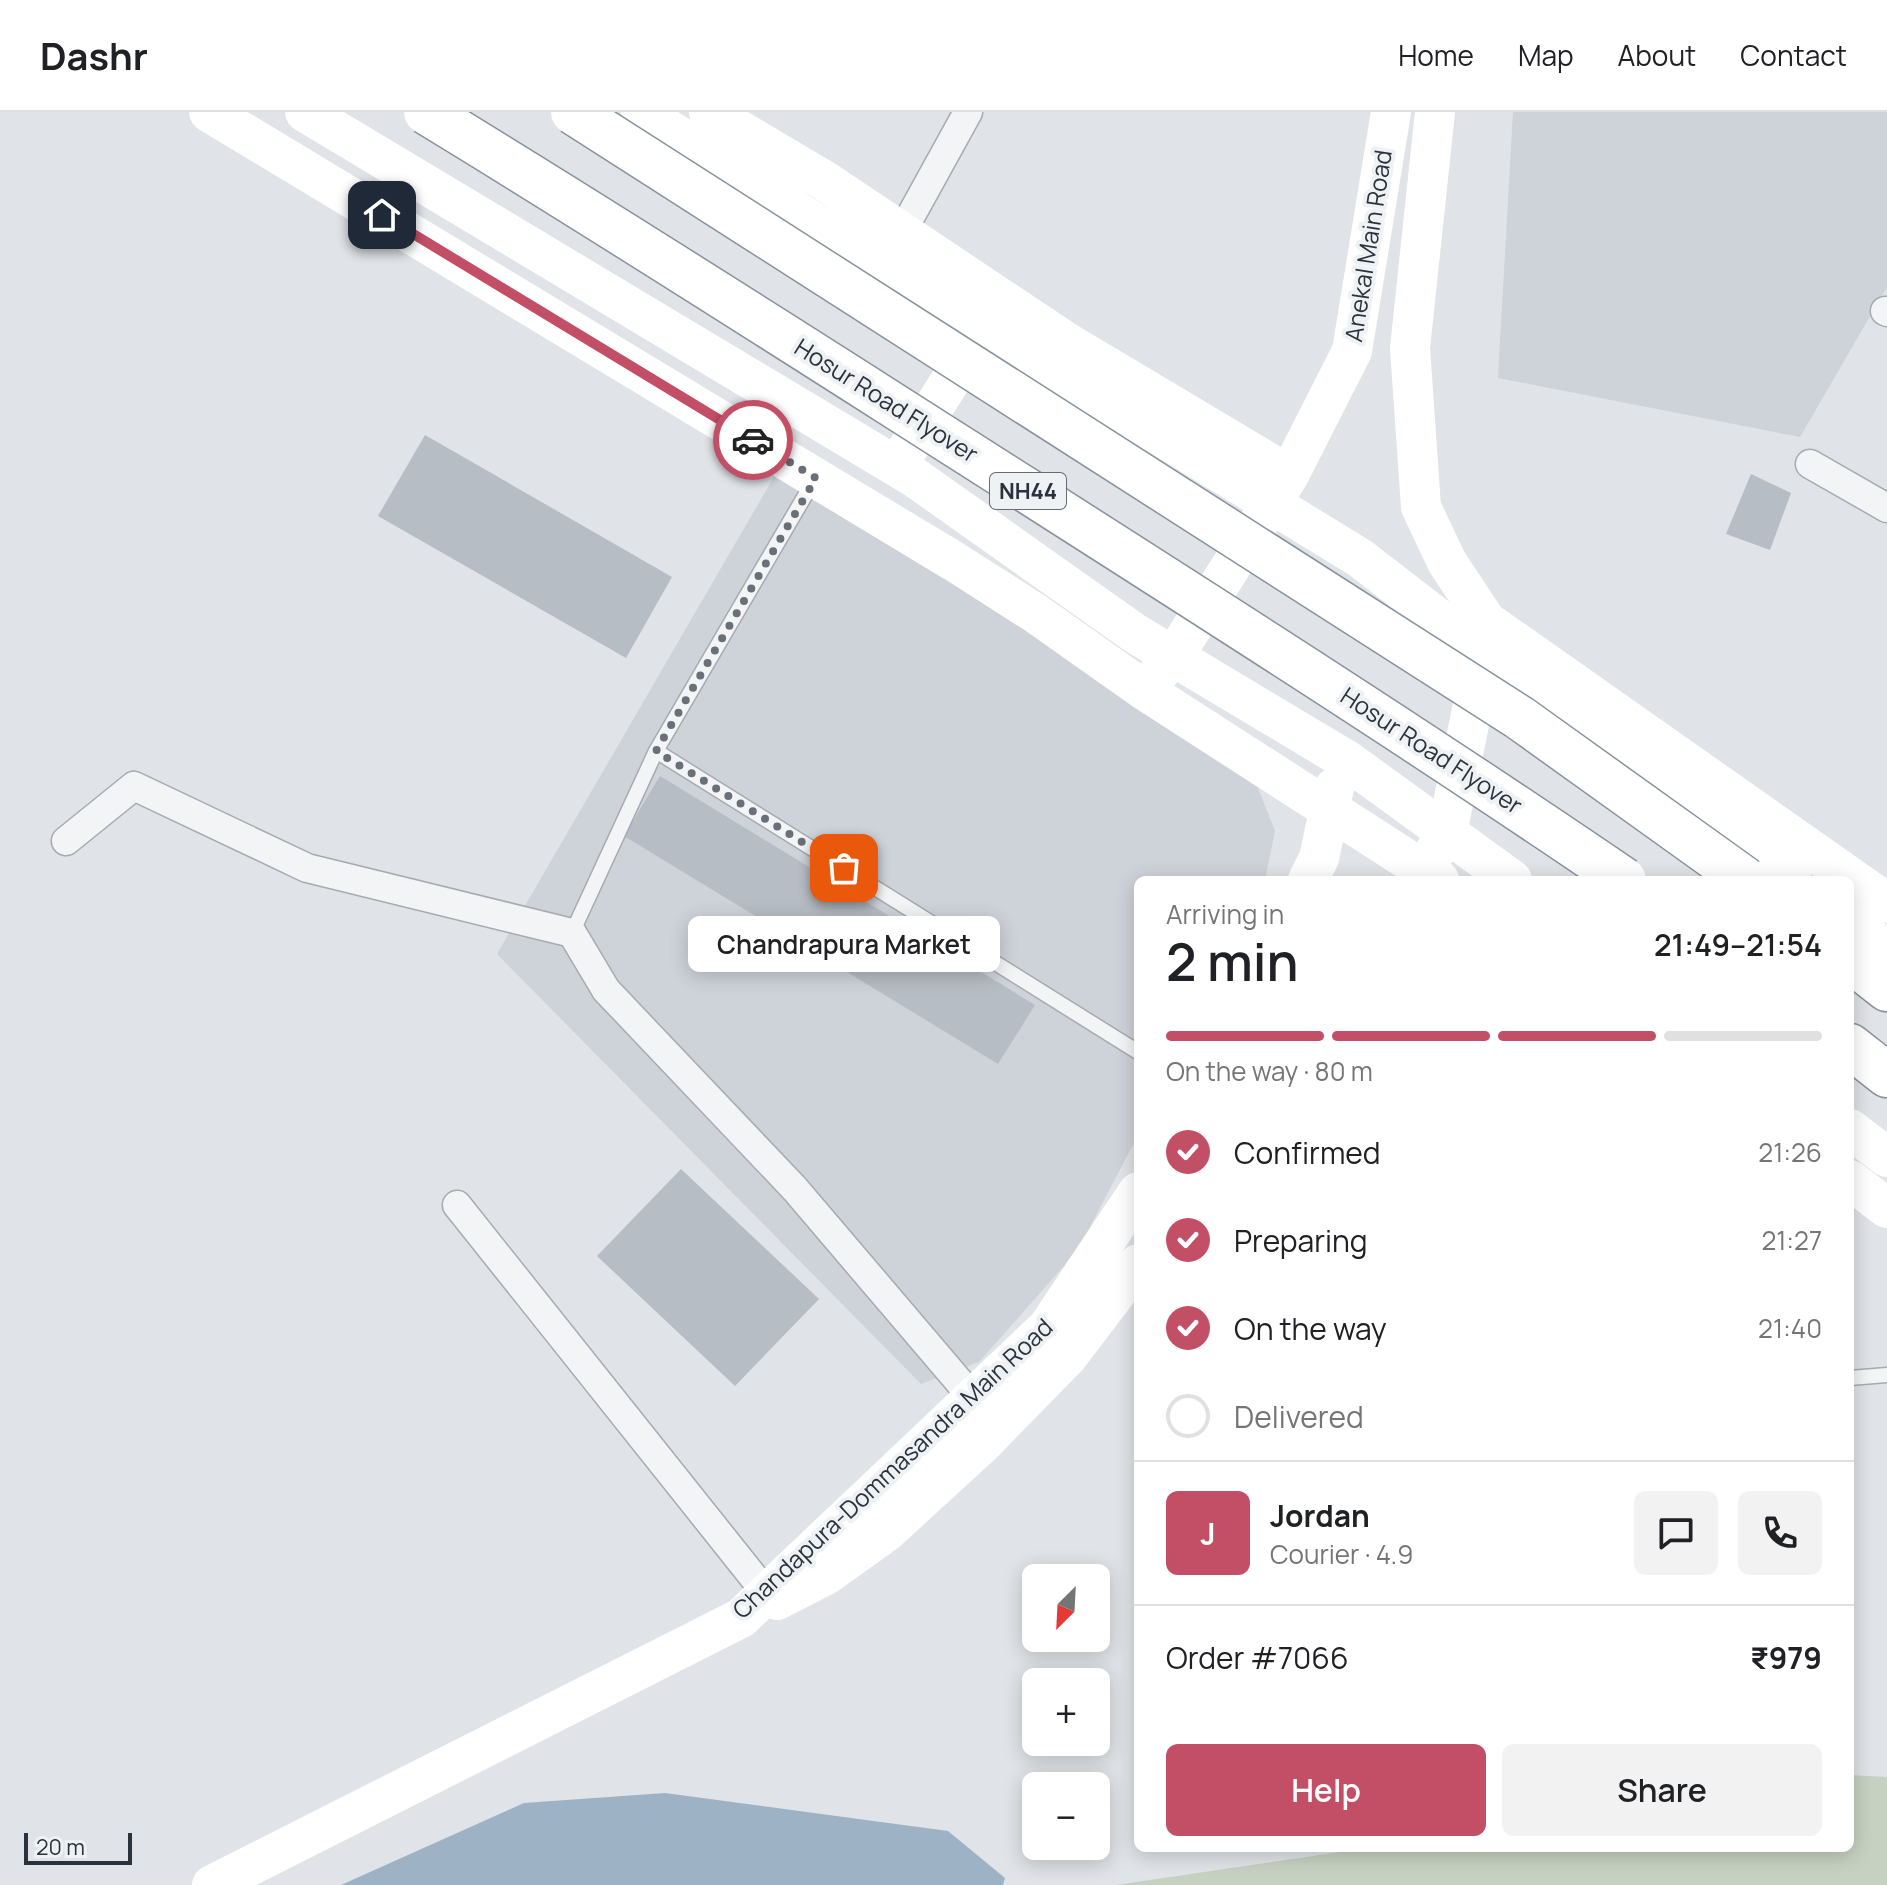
<!DOCTYPE html>
<meta charset="utf-8">
<style>
body{margin:0;font-family:Manrope,sans-serif;background:#f2f2f2;color:#202124;height:100vh;display:flex;flex-direction:column;font-size:30px;white-space:nowrap}
*{box-sizing:border-box;margin:0}
p{font-size:26px;color:#757577}
.icon{flex:none;width:44px;height:44px;fill:none;stroke:currentColor;stroke-width:2;stroke-linecap:round;stroke-linejoin:round}
.map{position:relative;flex:1;overflow:hidden}
.details{position:absolute;left:1134px;top:764px;width:720px;height:976px;display:flex;flex-direction:column;background:#fff;border-radius:12px;box-shadow:0 4px 20px #0003}
.details>*{flex:none}
.needle{width:52px;rotate:204deg}
.buttons{position:absolute;left:1022px;top:1452px;display:grid;gap:16px}
.buttons a{display:grid;place-items:center;width:88px;height:88px;border-radius:12px;background:#fff;box-shadow:0 4px 20px #0003;font-size:40px}
.scale{position:absolute;left:24px;bottom:20px;width:108px;box-sizing:border-box;padding-left:8px;border:4px solid #2a323d;border-top:0;font-size:22px;line-height:28px;white-space:nowrap;color:#2a323d;-webkit-text-stroke:6px #eff2f5;paint-order:stroke}
.pin{position:absolute;display:grid;place-items:center;width:68px;height:68px;color:#fff;margin:-34px;border-radius:16px;box-shadow:0 4px 12px #0006}
.courier{position:absolute;display:grid;place-items:center;width:80px;height:80px;margin:-40px;border:6px solid #c34f67;border-radius:50%;background:#fff;color:#222;box-shadow:0 2px 10px #0007}
.bubble{position:absolute;height:56px;border-radius:12px;background:#fff;box-shadow:0 4px 20px #0003;font-size:26px;font-weight:600;line-height:56px;text-align:center}
.overview em{font-style:normal;font-weight:600}
.overview div{display:flex;flex-direction:column-reverse}
.overview{display:flex;align-items:center;justify-content:space-between;height:136px;padding:0 32px}
h1{font-size:52px;font-weight:600;line-height:60px}
.bar{display:grid;grid-template-columns:repeat(4,1fr);gap:12px 8px;align-content:center;height:96px;padding:0 32px}
.bar i{height:10px;border-radius:6px;background:#e0e0e0}
.bar .selected{background:#c34f67}
.bar p{grid-column:span 4}
.line{display:flex;align-items:center;gap:20px;padding:0 32px;border-top:2px solid #e0e0e0}
.line div{flex:1}
.round{display:grid;place-items:center;flex:none;width:84px;height:84px;border-radius:12px;background:#f2f2f2}
ol{padding:0 32px;list-style:none}
li{display:flex;align-items:center;gap:24px;height:88px}
li p{margin-inline-start:auto}
li .icon{padding:8px;border-radius:50%;background:#c34f67;color:#fff;stroke-width:4}
li:last-child{color:#757577}
li i{width:44px;height:44px;border:4px solid #e0e0e0;border-radius:50%}
.cta{display:flex;gap:16px;margin-top:auto;padding:16px 32px}
.cta a{flex:1;height:92px;border-radius:12px;background:#c34f67;color:#fff;font-size:32px;font-weight:600;line-height:92px;text-align:center}
.cta a+a{background:#f2f2f2;color:#202124}
header{display:flex;align-items:center;gap:48px;box-sizing:border-box;height:112px;padding:0 40px;background:#fff;border-bottom:2px solid #e0e0e0}
header strong{font-size:38px}
nav{display:flex;gap:44px;margin-inline-start:auto;font-size:28px}
.map>svg:first-child{display:block}
.built{fill:#ced2d9}
.green{fill:#c6d1c1}
.water{fill:#9db3c5}
.building{fill:#b7bdc4}
.lines{fill:none;stroke-linecap:round;stroke-linejoin:round}
.lane-casing{stroke:#a6aab1;stroke-width:17}
.street-casing{stroke:#a6aab1;stroke-width:31}
.highway-casing{stroke:#88929d;stroke-width:47}
.lane{stroke:#f2f4f6;stroke-width:14}
.street{stroke:#f2f4f6;stroke-width:28}
.secondary{stroke:#fff;stroke-width:40}
.highway{stroke:#fff;stroke-width:44}
.highway-bridge-casing{stroke:#88929d;stroke-width:47;stroke-linecap:butt}
.highway-bridge{stroke:#fff;stroke-width:44}
.done{stroke:#6a7078;stroke-width:8;stroke-dasharray:0 14.4}
.route{stroke:#c34f67;stroke-width:10}
.labels{text-anchor:middle;stroke-width:8;stroke-linejoin:round;paint-order:stroke}
.shield{fill:#eff2f5;stroke:#656c74;stroke-width:2}
.shield-label{font-size:22px;font-weight:bold;fill:#2a323d}
.street-label{font-size:24px;fill:#2a323d;stroke:#eff2f5}
</style>
<header>
<strong>Dashr</strong>
<nav><a>Home</a><a>Map</a><a>About</a><a>Contact</a></nav>
</header>
<div class="map">
<svg width="1887" height="1773" viewBox="0 0 1887 1773">
<rect width="100%" height="100%" fill="#e0e3e7"/>
<path class="built" d="M1513,0h374v175l-87,150 -302,-59z
M782,351l470,310 23,58 -10,49h-127v255l-60,115 -99,112 -58,22 -424,-430z"/>
<path class="green" d="M1850,1663l37,2v108h-771l251,-37h483z"/>
<path class="water" d="M665,1681l283,38 57,47 -2,7h-662l183,-82z"/>
<path class="building" d="M425,323l247,142 -46,81 -248,-142z
M1751,362l40,19 -21,57 -44,-16z
M660,664l375,229 -37,59 -374,-228z
M681,1057l138,130 -84,87 -138,-130z"/>
<g class="lines">
<defs>
<path id="lane" d="M656,639l482,301
M572,821l84,-182 157,-269
M1850,1266l37,-3"/>
<path id="street" d="M893,136l75,-136
M1885,199l2,1
M1810,352l77,44
M66,729l68,-55 173,82 265,65 34,57 189,199 178,209
M457,1093l310,389"/>
<path id="highway" d="M1850,848l37,29
M1850,934l37,29"/>
</defs>
<use href="#lane" class="lane-casing"/>
<use href="#street" class="street-casing"/>
<use href="#highway" class="highway-casing"/>
<use href="#lane" class="lane"/>
<use href="#street" class="street"/>
<path class="secondary" d="M209,0l746,450 80,51 109,77 295,190
M305,0l609,365 222,157 212,127 164,119
M641,0l242,154 477,292 123,95 309,227
M709,0l116,69 241,161 223,133
M1435,0l-25,236 11,159 26,55 39,59 401,282
M907,338l72,-115
M1157,563l17,-19 115,-181 63,-124 39,-239
M1434,741l13,-20 35,-173
M1308,768l11,-22 15,-70
M1850,811l37,27
M1850,1017l37,28
M1850,1068l37,28
M777,1488l49,-25 60,-43 96,-88 86,-88 70,-92
M212,1773l529,-267 307,-291 90,-135"/>
<use href="#highway" class="highway"/>
<defs>
<path id="highway-bridge" d="M426,0c181,110 360,225 539,339 221,141 442,281 659,429
M573,0l947,606 226,162"/>
</defs>
<use href="#highway-bridge" class="highway-bridge-casing"/>
<use href="#highway-bridge" class="highway-bridge"/>
</g>
<g class="lines">
<path class="done" d="M753,328l63,38 -160,273 188,117"/>
<path class="route" d="M382,103l371,225"/>
</g>
<g class="labels">
<rect class="shield" x="990" y="361" width="76" height="36" rx="6"/>
<g class="shield-label">
<text x="1028" y="387">NH44</text>
</g>
<g class="street-label">
<text transform="translate(1369 134) rotate(-81)" y="8">Anekal Main Road</text>
<text transform="translate(886 289) rotate(32)" y="8">Hosur Road Flyover</text>
<text transform="translate(1431 639) rotate(33)" y="8">Hosur Road Flyover</text>
<text transform="translate(893 1357) rotate(-43)" y="8">Chandapura-Dommasandra Main Road</text>
</g>
</g>
</svg>
<div class="buttons">
<a><svg class="needle" viewBox="-14 -14 28 28"><path d="M0-13l5 13h-10z" fill="#e53935"/><path d="M0 13l5-13h-10z" fill="#757577"/></svg></a>
<a>+</a>
<a>−</a>
</div>
<div class="scale">20 m</div>
<div class="pin" style="left:844px;top:756px;background:#ea580c"><svg class="icon" aria-label="bag" viewBox="0 0 24 24"><path d="M5 8h14l-1 12H6zM9 8a3 3 0 0 1 6 0"/></svg></div>
<div class="pin" style="left:382px;top:103px;background:#1f2937"><svg class="icon" aria-label="home" viewBox="0 0 24 24"><path d="M3 11l9-7 9 7M6 9v11h12V9"/></svg></div>
<div class="courier" style="left:753px;top:328px"><svg class="icon" aria-label="car" viewBox="0 0 24 24"><path d="M5 17H2v-5l4-1 3-4h7l3 4 3 1v5h-3M9 17h6M6 11h13"/><circle cx="7" cy="17" r="2"/><circle cx="17" cy="17" r="2"/></svg></div>
<div class="bubble" style="left:688px;top:804px;width:312px">Chandrapura Market</div>
<section class="details">
<div class="overview"><div><h1>2 min</h1><p>Arriving in</p></div><em>21:49–21:54</em></div>
<div class="bar"><i class="selected"></i><i class="selected"></i><i class="selected"></i><i></i><p>On the way · 80 m</p></div>
<ol>
<li><svg class="icon" aria-label="check" viewBox="0 0 24 24"><path d="M5 12l5 5 9-10"/></svg>Confirmed<p>21:26</p></li>
<li><svg class="icon" aria-label="check" viewBox="0 0 24 24"><path d="M5 12l5 5 9-10"/></svg>Preparing<p>21:27</p></li>
<li><svg class="icon" aria-label="check" viewBox="0 0 24 24"><path d="M5 12l5 5 9-10"/></svg>On the way<p>21:40</p></li>
<li><i></i>Delivered</li>
</ol>
<div class="line" style="height:144px"><b class="round" style="background:#c34f67;color:#fff">J</b><div><b>Jordan</b><p>Courier · 4.9</p></div><a class="round"><svg class="icon" aria-label="chat" viewBox="0 0 24 24"><path d="M4 5h16v11H9l-5 4z"/></svg></a><a class="round"><svg class="icon" aria-label="phone" viewBox="0 0 24 24"><path d="M5 4h4l2 5-3 2q2 4 5 5l2-3 5 2v4C11 20 4 13 5 4z"/></svg></a></div>
<div class="line" style="height:104px"><div>Order #7066</div><b>₹979</b></div>
<div class="cta"><a>Help</a><a>Share</a></div>
</section>
</div>
